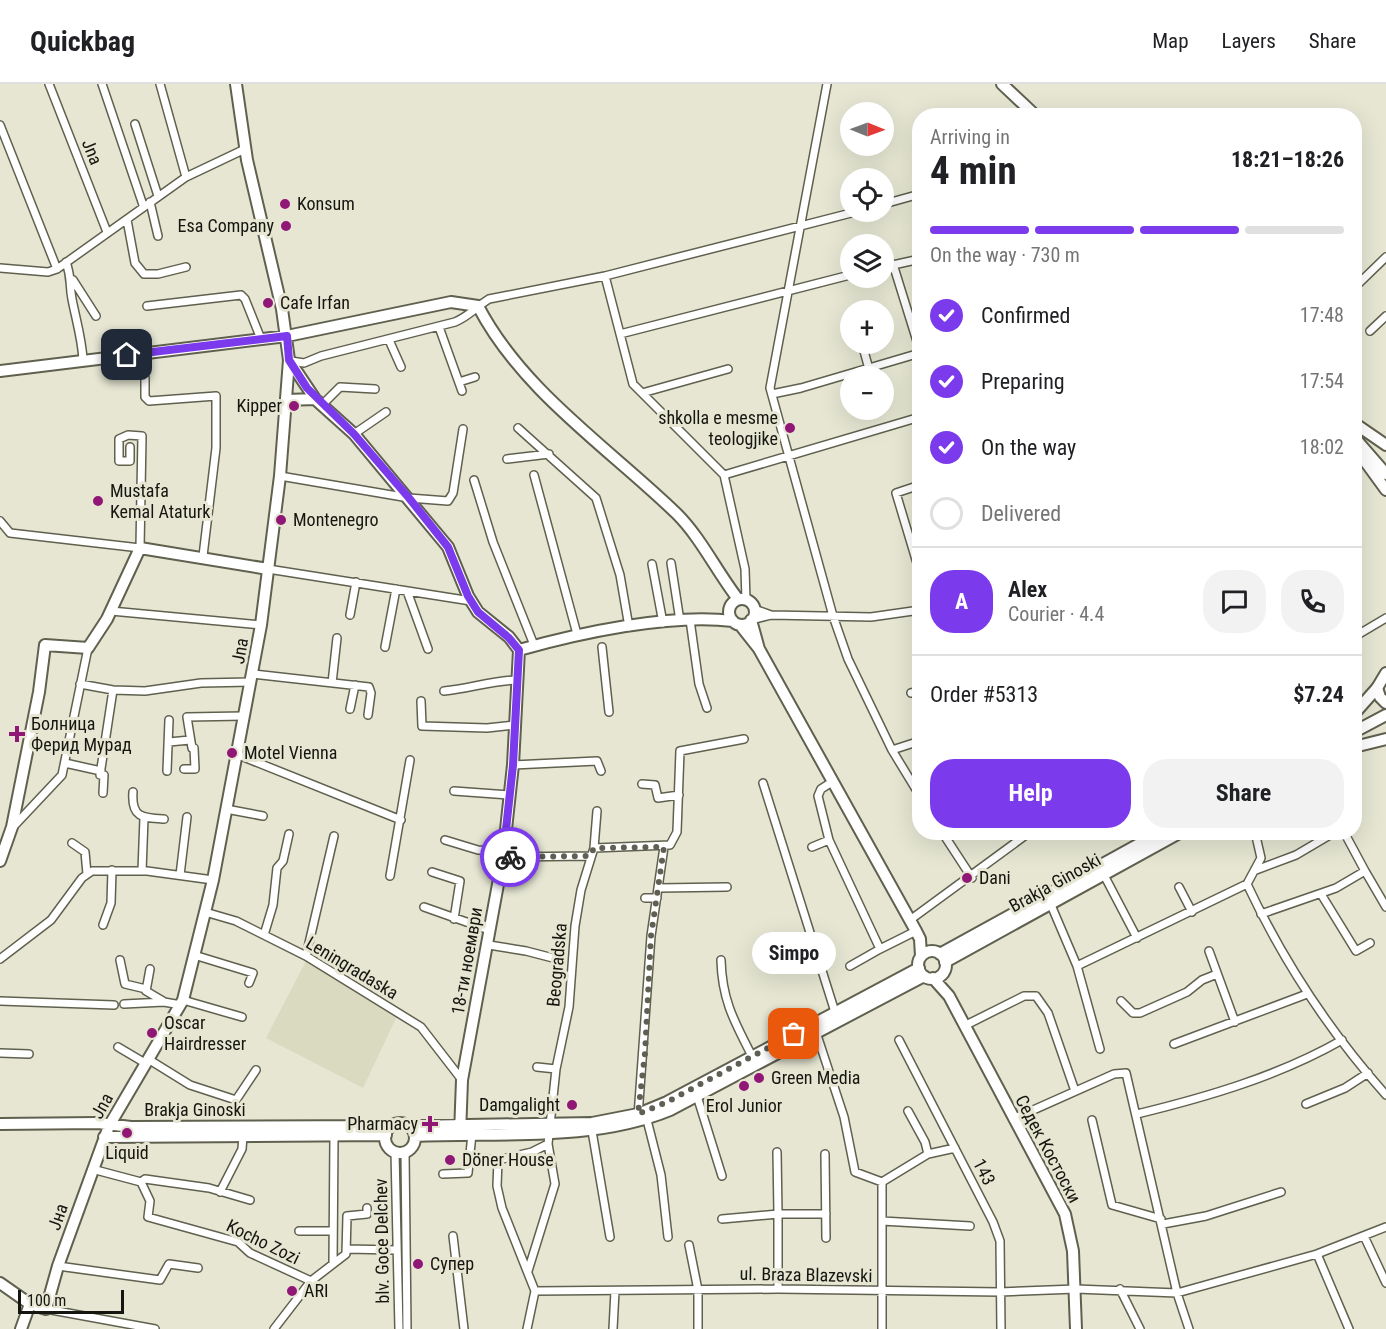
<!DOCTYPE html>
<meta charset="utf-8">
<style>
body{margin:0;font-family:"Roboto Condensed",sans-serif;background:#f2f2f2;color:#202124;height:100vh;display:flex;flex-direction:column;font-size:22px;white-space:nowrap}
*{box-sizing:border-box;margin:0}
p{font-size:20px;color:#757577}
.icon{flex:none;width:33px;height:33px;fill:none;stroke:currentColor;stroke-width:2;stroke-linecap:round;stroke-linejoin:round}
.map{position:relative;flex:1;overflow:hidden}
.details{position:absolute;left:912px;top:24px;width:450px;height:732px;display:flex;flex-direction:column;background:#fff;border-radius:24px;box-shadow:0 6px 24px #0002}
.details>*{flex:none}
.needle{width:39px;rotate:91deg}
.tools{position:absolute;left:840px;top:18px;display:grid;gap:12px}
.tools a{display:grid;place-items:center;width:54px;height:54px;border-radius:50%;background:#fff;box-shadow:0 6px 24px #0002;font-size:30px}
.scale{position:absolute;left:18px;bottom:15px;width:106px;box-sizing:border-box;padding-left:6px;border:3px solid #161610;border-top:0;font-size:16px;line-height:21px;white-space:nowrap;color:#161610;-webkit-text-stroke:4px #e6e6d3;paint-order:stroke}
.pin{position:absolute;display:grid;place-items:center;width:51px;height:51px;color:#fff;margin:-26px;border-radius:12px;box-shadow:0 3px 9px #0006}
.courier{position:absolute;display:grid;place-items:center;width:60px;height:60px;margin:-30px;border:4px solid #7c3aed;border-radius:50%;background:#fff;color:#222;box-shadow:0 2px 8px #0007}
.bubble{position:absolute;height:42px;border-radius:21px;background:#fff;box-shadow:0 6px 24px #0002;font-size:20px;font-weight:700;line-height:42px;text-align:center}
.headline em{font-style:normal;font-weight:700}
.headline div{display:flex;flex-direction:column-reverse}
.headline{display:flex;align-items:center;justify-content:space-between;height:102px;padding:0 18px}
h1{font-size:39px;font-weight:700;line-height:45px}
.bar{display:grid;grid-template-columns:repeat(4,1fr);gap:9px 6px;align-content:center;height:72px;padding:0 18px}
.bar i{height:8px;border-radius:4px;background:#e0e0e0}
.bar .active{background:#7c3aed}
.bar p{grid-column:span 4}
.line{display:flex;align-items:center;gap:15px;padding:0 18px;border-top:2px solid #e0e0e0}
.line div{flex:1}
.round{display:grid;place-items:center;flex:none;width:63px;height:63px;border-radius:24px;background:#f2f2f2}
ol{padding:0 18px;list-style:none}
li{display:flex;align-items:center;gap:18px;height:66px}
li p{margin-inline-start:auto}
li .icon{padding:6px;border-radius:50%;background:#7c3aed;color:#fff;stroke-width:4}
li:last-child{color:#757577}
li i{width:33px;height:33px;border:3px solid #e0e0e0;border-radius:50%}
.cta{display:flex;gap:12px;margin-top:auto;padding:12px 18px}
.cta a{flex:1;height:69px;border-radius:24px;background:#7c3aed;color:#fff;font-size:24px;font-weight:700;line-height:69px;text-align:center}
.cta a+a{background:#f2f2f2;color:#202124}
header{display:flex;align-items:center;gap:36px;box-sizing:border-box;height:84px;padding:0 30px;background:#fff;border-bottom:2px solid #e0e0e0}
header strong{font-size:28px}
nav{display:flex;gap:33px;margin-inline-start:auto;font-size:21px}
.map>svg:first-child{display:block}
.built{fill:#dadac0}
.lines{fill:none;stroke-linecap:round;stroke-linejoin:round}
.street-casing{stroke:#60604f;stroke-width:10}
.secondary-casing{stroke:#60604f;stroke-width:14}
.primary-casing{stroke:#60604f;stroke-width:14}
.street{stroke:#fff;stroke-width:7}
.secondary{stroke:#fff;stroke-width:10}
.primary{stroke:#fff;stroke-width:10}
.done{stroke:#5f5f54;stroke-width:6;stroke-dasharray:0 10.8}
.route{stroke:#7c3aed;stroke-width:8}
.poi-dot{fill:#901775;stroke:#e6e6d3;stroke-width:2}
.labels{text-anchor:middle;stroke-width:6;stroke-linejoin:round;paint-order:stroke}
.street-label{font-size:18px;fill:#161610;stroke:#e6e6d3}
.poi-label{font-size:18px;fill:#161610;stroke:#e6e6d3;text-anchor:start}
</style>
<header>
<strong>Quickbag</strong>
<nav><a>Map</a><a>Layers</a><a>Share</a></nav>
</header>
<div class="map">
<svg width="1386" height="1245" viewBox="0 0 1386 1245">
<rect width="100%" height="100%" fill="#e6e6d3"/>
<path class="built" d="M307,875l90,57 -34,72 -97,-50z"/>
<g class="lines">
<defs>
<path id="street" d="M49,0l58,148
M102,0l41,121
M160,0l26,93
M827,0l-57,304 63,228 15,43 44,91 28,46
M135,40l23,72
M0,41l57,144
M150,118l8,34
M884,120l36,-10
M127,136l8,43 9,11h14l28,-7
M66,178c6,17 3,22 6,37 4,21 10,40 11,61
M893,180l27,87
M884,183l36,-8
M0,184l48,4 9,-3 129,-92 59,-28
M605,192l28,108 91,91 21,94 1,31
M73,196l23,36
M1354,204l32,-31
M147,222l94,-11 4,4 16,40
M439,243l23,64
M1370,247l16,-15
M620,250l230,-59
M389,256l12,27
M862,260l7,25
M291,277l13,2 17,-7 134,-34c14,-6 21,-15 34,-23l116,-23 250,-64
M145,294v19l4,4 67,-5v52l-13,108
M459,298l16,-5
M642,309l86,-24
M772,310l29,-6 119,-35
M323,320l17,-17 35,2
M518,344l78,70 24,77 9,52
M354,350l32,-22
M507,375l42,-5
M534,391l43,159
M724,391l196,-58
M280,392l129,22 39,3 5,-8 10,-64
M474,396l19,62 41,103
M920,401l-24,8 24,80
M0,437l10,12 130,15 2,-112 -14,-1 -9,4v22h11v-14
M671,479l9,58
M652,480l11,59
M268,485l203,32
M407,507l21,58
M754,525l17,6
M111,527l150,14
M350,531l6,-33
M690,536l9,64 8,24
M751,536l20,-5 100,2 49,-7
M1354,553l32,-19
M385,563l11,-58
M602,563l7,65
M253,590l116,13 2,6 -3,22
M332,599l5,-45
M80,600l33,6 32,1 56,-8 50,-1
M444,607c25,-2 49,-11 74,-11
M911,609l9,-2
M421,617l1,25 65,2 28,-3
M350,625l5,-24
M169,658l21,-2
M892,666l28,-9
M236,670l165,66
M65,679l36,8
M513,681l84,-4 4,10
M184,685h11l-1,-21h-2l-5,-31 57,-1
M167,687l2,-51
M832,698l-11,7 -3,7 11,44 51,109 -30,17
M763,699l72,229
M642,700l13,1 3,13 21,-3
M454,707l55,4
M133,708c-2,26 10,26 31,27
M103,709l1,-18h-4l13,-85
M226,725l37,7
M13,743l49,-52 26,-127
M942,748l30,46
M1255,748l6,26 -14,26c36,77 82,147 139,211
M1344,748l21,39
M445,756l33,10 25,1
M72,759l13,9 2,22
M812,763l17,-7
M594,764l76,-3 7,-13 3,-81 64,-12
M503,773l87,-1
M1256,786l40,-15 39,-23
M142,787l2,-53
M432,788l28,9 -6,38
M180,791l7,-58
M1104,791l33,63
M390,792l20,-116
M1179,803l13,25
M659,804l68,-1
M1321,810l35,57 14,-8
M645,814h12
M1051,821l26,61 23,83
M424,823l65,23
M205,828l31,9 70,35 115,71 41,53
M1261,830l75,-26 29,-17 21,36
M910,836l120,-88
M103,841l8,-22 1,-33
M264,851l9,-30 4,-37 6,-7 6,-27
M489,861l37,6 27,7
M880,865l36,-18
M1209,867l26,71
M194,871l59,18 -4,10
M306,872l28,-120
M0,875l51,-39 31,-42 10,-7h55l66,9
M120,876l5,24 21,5
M721,876c1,40 13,61 31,96
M1077,882l170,-82
M150,885l-4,22 17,10
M183,916l59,17
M0,917l114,4
M1121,917l12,12h7l47,-21 15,-12 15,-6
M124,920l40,-2 17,3
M964,942l60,-30h12l12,17 27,78
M816,948l28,85 11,55 27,10
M899,956l94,182 7,19 1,88
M1174,960l133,-50
M118,963l27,16
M0,969l29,1
M148,975l42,26 46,15 20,-30
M537,983l19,2
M697,1012l25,80
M1306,1020l39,-16 23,-15
M908,1027l17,31 3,12
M1137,1030c70,-17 142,-38 205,-74
M638,1032l13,-180 13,-89
M1013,1035l101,-45 12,-1 51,220 12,36
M647,1036l14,55 7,62
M1092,1036l20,85 49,14
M592,1047l18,106
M395,1068l4,177
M405,1068l2,177
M777,1068l1,62h48
M825,1070l1,84
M471,1073l27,3
M92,1085l49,13 9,19 -2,16 90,25 12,11 61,28
M443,1090l25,-1 4,-39
M141,1098l4,-3 64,9 41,12
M220,1108l22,-43 1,-13
M722,1135l56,-5v75
M882,1137l88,5
M1163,1140l43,-8 75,-24
M299,1147h33
M453,1152l11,93
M1364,1152l22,47
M689,1161l9,45v39
M346,1165l51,1
M1317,1170l32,75
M333,1180l1,-128
M58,1182l102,14 9,-16 29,4
M528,1187l27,-87 -7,-40
M1120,1205l20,40
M535,1207l243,-2 222,3 76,-3 101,4 140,-39 69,-27
M46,1225l109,20
M274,1245l37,-48 35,-27 1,-38 20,-2v-6
M527,1245l8,-38 -33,-83 -5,-22 1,-26 34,-8 16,-8 8,-75 13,-62 6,-81 6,-36 13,-42 3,-37
M613,1245l2,-38
M882,1245v-147l46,-28 27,-6"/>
<path id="secondary" d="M289,276l26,39 39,35 94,113 20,49 10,16 31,25 10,13 -6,115 -10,92 -41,223 -2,54
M0,287l287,-35 164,-34 27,4c44,85 131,142 199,208 24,24 40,58 61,85
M287,316l28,-1
M729 528a13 13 0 1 1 26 0a13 13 0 1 1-26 0Z
M751,536l8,29
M740,541l19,24 157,282 4,8 1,17
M519,566c60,-17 152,-37 214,-29
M1377,604l3,9 6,6
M1354,648l32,-17
M0,777l12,-34 27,-135 6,-47 43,3 19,-29 33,-71 128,21
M918 881a14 14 0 1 1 28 0a14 14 0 1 1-28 0Z
M940,870l221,-122
M945,878l236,-130
M933,894l16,18 116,218 8,37 3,78
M385 1054a15 15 0 1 1 30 0a15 15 0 1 1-30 0Z
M0,1040l98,-1 33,4 260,-1
M410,1042l182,-3 46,-9 29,-12 252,-134
M415,1052c84,-4 177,6 255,-26l254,-134
M104,1053l282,-2
M0,1199l30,21 16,5 12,-43 51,-140 74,-126 30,-120 48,-255 19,-149 9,-116 -7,-51 -35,-149 -11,-76
M21,1245l9,-25"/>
<path id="primary" d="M1002,0l34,32
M1354,339l32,22
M1354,353l32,37
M1354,362l32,44
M1354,630l23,-26 9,-15
M1354,663l32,-8"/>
</defs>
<use href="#street" class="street-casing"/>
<use href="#secondary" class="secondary-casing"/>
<use href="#primary" class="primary-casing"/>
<use href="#street" class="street"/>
<use href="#secondary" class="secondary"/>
<use href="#primary" class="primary"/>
</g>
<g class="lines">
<path class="done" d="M510,773l80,-1 4,-8 70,-1 -13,89 -6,117 -7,61 29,-12 127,-68"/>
<path class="route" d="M127,271l160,-19 2,24 18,28 47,46 55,64 39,49 20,49 10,16 31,26 10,12 -6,115 -10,92h7"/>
</g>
<g class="poi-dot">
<circle cx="285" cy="120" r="6"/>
<circle cx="286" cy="142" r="6"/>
<circle cx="268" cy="219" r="6"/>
<circle cx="294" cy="322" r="6"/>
<circle cx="790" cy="344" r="6"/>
<circle cx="98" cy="417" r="6"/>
<circle cx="281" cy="436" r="6"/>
<path d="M14 641h6v6h6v6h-6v6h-6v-6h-6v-6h6z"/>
<circle cx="232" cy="669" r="6"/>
<circle cx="967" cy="794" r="6"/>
<circle cx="152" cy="949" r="6"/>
<circle cx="759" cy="994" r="6"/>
<circle cx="744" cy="1002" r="6"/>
<circle cx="572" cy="1021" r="6"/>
<path d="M427 1031h6v6h6v6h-6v6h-6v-6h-6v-6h6z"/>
<circle cx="127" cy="1049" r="6"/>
<circle cx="450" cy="1076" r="6"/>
<circle cx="418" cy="1180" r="6"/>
<circle cx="292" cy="1207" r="6"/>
</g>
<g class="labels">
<g class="street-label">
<text transform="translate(92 68) rotate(68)" y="6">Jna</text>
<text transform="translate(240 567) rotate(-80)" y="6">Jna</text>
<text transform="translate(1055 799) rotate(-29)" y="6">Brakja Ginoski</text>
<text transform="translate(467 877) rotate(-80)" y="6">18-ти ноември</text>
<text transform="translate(557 881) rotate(-85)" y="6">Beogradska</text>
<text transform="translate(352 884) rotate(31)" y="6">Leningradaska</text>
<text transform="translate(102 1022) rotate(-61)" y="6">Jna</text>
<text x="195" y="1032">Brakja Ginoski</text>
<text transform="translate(1048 1065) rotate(62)" y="6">Седек Костоски</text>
<text transform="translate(984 1088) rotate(63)" y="6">143</text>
<text transform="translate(58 1133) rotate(-71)" y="6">Јна</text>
<text transform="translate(382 1157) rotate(-91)" y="6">blv. Goce Delchev</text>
<text transform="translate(263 1158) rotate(26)" y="6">Kocho Zozi</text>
<text transform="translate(806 1191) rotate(1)" y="6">ul. Braza Blazevski</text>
</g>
<g class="poi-label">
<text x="297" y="126">Konsum</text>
<text x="274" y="148" text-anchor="end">Esa Company</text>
<text x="280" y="225">Cafe Irfan</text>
<text x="282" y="328" text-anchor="end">Kipper</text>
<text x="778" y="340" text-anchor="end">shkolla e mesme<tspan x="778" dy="21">teologjike</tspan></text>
<text x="110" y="413">Mustafa<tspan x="110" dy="21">Kemal Ataturk</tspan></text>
<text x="293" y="442">Montenegro</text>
<text x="31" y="646">Болница<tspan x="31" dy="21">Ферид Мурад</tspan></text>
<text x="244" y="675">Motel Vienna</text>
<text x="979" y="800">Dani</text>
<text x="164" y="945">Oscar<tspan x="164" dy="21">Hairdresser</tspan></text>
<text x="771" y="1000">Green Media</text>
<text x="560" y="1027" text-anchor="end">Damgalight</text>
<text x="744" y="1028" text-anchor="middle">Erol Junior</text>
<text x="418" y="1046" text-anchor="end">Pharmacy</text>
<text x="127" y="1075" text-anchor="middle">Liquid</text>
<text x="462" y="1082">Döner House</text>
<text x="430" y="1186">Супер</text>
<text x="304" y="1213">ARI</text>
</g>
</g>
</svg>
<div class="tools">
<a><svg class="needle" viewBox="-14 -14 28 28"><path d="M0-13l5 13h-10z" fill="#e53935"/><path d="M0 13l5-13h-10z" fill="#757577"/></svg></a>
<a><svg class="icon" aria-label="locate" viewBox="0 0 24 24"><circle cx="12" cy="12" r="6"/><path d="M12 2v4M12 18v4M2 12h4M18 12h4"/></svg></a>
<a><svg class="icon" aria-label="layers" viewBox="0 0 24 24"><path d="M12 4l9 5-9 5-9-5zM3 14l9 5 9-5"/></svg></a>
<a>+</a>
<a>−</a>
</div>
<div class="scale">100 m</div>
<div class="pin" style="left:794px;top:950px;background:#ea580c"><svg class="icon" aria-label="bag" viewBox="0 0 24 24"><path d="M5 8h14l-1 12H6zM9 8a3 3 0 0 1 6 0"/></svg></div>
<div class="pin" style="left:127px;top:271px;background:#1f2937"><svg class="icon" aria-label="home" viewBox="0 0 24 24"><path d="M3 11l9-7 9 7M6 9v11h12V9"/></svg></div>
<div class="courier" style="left:510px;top:773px"><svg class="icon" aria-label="bike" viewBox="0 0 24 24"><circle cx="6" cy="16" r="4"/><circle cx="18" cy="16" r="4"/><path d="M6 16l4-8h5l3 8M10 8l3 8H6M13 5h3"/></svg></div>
<div class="bubble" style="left:752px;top:848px;width:84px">Simpo</div>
<section class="details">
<div class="headline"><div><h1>4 min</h1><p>Arriving in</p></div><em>18:21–18:26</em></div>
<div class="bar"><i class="active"></i><i class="active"></i><i class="active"></i><i></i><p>On the way · 730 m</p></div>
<ol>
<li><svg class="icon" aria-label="check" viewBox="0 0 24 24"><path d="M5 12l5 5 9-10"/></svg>Confirmed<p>17:48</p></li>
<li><svg class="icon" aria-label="check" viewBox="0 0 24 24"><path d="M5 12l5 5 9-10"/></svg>Preparing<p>17:54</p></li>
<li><svg class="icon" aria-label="check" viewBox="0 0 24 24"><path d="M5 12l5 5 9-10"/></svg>On the way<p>18:02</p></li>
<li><i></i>Delivered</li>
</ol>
<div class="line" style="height:108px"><b class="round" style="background:#7c3aed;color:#fff">A</b><div><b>Alex</b><p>Courier · 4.4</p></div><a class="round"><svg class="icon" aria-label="chat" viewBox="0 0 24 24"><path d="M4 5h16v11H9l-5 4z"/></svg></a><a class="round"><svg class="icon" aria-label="phone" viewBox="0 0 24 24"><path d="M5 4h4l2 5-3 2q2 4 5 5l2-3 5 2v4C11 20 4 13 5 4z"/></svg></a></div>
<div class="line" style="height:78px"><div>Order #5313</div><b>$7.24</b></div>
<div class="cta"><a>Help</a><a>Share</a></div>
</section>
</div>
